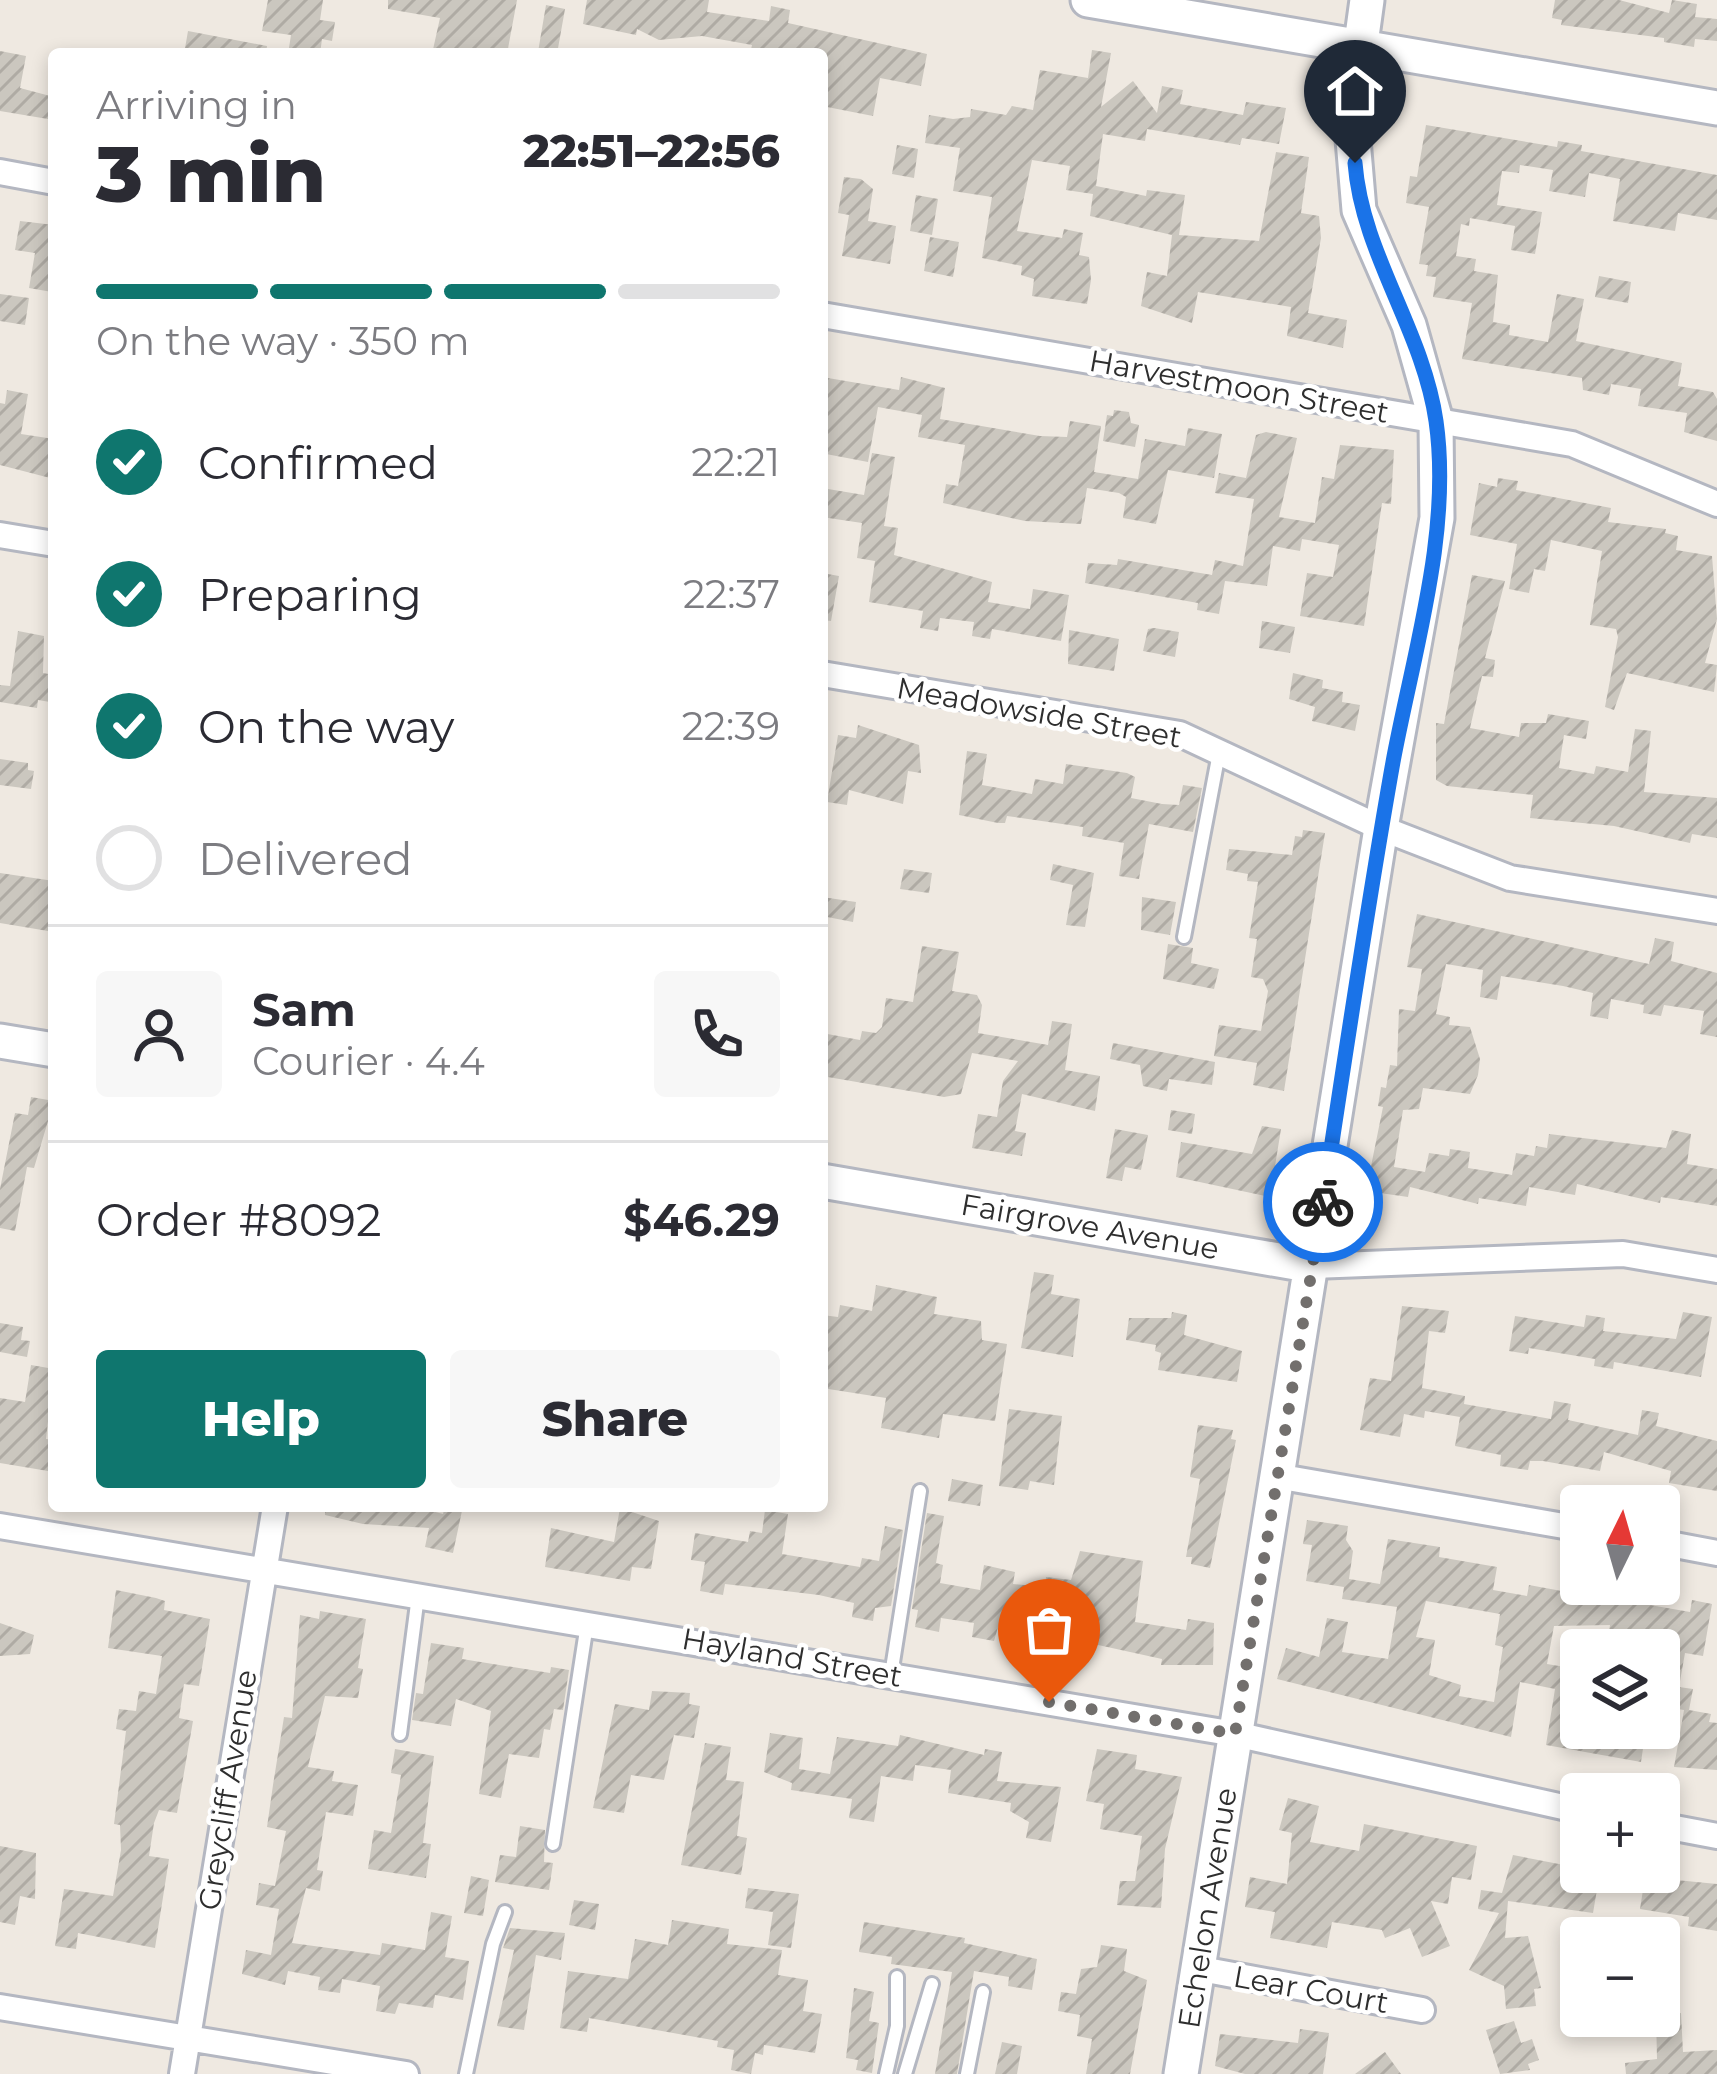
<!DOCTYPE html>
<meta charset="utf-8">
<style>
body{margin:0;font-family:Montserrat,sans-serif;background:#f7f7f7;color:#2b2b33;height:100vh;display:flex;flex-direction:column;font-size:45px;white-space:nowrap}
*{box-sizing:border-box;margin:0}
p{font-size:39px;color:#7c7c81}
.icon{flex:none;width:66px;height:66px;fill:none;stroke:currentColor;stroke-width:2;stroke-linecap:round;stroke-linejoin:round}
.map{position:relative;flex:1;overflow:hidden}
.panel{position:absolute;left:48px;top:48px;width:780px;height:1464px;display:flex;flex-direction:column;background:#fff;border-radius:12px;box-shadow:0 6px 18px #0003}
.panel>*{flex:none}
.needle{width:78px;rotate:5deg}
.controls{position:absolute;left:1560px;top:1485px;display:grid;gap:24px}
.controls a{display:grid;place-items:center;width:120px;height:120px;border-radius:12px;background:#fff;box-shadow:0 6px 18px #0003;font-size:60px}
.pin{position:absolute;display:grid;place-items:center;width:102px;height:102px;color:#fff;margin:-123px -51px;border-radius:50% 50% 50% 0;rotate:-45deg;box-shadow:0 0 12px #0007}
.pin .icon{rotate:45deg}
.courier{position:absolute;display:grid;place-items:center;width:120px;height:120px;margin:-60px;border:9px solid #1a73e8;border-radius:50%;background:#fff;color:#222;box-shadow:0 3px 15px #0007}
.headline em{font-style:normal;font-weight:800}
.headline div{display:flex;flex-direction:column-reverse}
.headline{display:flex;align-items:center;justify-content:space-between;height:204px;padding:0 48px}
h1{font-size:78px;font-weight:800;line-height:90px}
.bar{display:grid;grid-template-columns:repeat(4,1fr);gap:18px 12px;align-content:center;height:144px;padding:0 48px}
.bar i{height:15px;border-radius:9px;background:#e1e1e2}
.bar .selected{background:#0f766e}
.bar p{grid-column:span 4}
.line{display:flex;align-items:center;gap:30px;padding:0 48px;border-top:3px solid #e1e1e2}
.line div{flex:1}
.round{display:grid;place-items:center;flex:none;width:126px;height:126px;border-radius:12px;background:#f7f7f7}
ol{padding:0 48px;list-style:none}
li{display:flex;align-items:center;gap:36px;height:132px}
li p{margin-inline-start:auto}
li .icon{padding:12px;border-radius:50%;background:#0f766e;color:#fff;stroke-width:4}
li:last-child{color:#7c7c81}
li i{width:66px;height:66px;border:6px solid #e1e1e2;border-radius:50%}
.button{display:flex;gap:24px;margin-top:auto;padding:24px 48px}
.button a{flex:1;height:138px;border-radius:12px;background:#0f766e;color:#fff;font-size:48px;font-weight:800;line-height:138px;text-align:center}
.button a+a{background:#f7f7f7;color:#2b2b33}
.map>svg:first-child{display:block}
.building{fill:url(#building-hatch);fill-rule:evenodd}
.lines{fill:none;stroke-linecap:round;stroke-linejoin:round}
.lane-casing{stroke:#b4b7c1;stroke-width:18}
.street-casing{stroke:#b4b7c1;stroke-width:30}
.secondary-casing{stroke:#b4b7c1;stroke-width:39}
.lane{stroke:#fff;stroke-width:12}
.street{stroke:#fff;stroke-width:24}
.secondary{stroke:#fff;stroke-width:33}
.done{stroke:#726f6d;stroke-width:12;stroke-dasharray:0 21.6}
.route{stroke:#1a73e8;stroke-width:15}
.labels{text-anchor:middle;stroke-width:9;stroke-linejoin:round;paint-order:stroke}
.street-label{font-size:30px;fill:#2e2e2e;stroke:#fff}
</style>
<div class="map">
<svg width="1717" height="2074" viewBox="0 0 1717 2074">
<defs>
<pattern id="building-hatch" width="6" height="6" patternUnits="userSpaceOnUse" patternTransform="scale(3)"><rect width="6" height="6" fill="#cbc7bf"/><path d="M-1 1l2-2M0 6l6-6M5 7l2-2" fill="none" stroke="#afaba4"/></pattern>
</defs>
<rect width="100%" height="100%" fill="#efe9e1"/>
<path class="building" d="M268,0h55l-3,20 15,2 -3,19 -10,-2 -2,15h-32l3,-19 -29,-4z
M388,0h129l-10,54h-75l8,-36 -52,-9z
M587,0h122l-2,12 62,9 2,-15 19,4 -2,13 139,31 -6,32 -41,-8 -7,38 -51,-10v-52h-72l2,-9 -50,-9 -43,4 -22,-11 -1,6 -53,-11z
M1555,0h64l50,13 3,-13 25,4 -2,13 22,2v22l-22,-2 -1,8 -30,-5v-4l-103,-13 1,-5 -10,-2z
M546,5l19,4 -8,45 -19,-2z
M188,31l79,15 -1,8h-82z
M1092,50l19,3 -10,54 32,-26 24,32 5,-27 21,4 -3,14 63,11 3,-13 40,6 -7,36 -37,-6 -2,7 -93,-16 -2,12 -42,-7 -7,52 50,10 1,-6 38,5 -6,40 80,6 17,-89 33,5 -8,56 18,3 2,22 -13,75 39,7 -4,28 -56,-12 4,-29 -93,-15 -6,31 -51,-17 6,-34 20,4 5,-41 -82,-19 3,-22 -27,-4 4,-24 -38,-6 -15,71 45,7 2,-9 19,4 -4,22 10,2 2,23 -4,24 -55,-8 2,-17 -13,-4 1,-9 -40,-8 10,-61 -39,-6 7,-43 -35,-5 4,-28 24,4 17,-2 1,-8 35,6 6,-9 21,4 7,-40 48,8z
M0,51l26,5 -6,32 34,9v23l-54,-9z
M1426,125l131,22 1,-6 24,4 -1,6 136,24v45l-39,-7 -3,18 -62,-10 7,-42 -31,-6 -4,24 -36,-6 4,-21 -33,-5 -1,8 -17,-2 -5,34 45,7 -7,42 -24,-4 4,-24 -45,-8 -1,8 -8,-2 -5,32 20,3 -2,12 24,4 -5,47 17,3 -1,10 39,7 9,-48 27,5 -8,42 106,22 -4,23 35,6 4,7v42l-33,-9 3,-19 -49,-7 3,-17 -30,-5 -2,11 -26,-5 -1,-12 -120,-19 10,-56 -39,-6 3,-20 -10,-1 2,-11 -9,-1 10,-57 -23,-4 4,-27 7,1z
M897,145l21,4 -4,29 -22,-4z
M844,177l17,2 12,10 -5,32 28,5 -6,38 -48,-8 7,-41 -11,-2z
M916,195l22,4 -6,36 -22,-4z
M20,221l34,4 -2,67 -23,-4 6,-35 -20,-3z
M930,237l29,5 -6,35 -29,-6z
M1599,276l32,6 -3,21 -33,-6z
M0,294l29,4 -4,27 -25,-4z
M822,377l77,13 2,-13 44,11 -5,31 100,17 27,1 3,-16 31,5 -7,46 44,7 7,-40 40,7 3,-18 34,6 -8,44 -46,-8 -12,54 -33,-6 3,-21 -7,-4 -32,-5 -6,36 -56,-3 -82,-18 3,-19 12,2 7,-41 -47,-8 4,-22 -44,-8 -10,55 -42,-8z
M7,390l21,4 -7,40 33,5v40l-54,-14v-62l5,1z
M1114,410l15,2 2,11 8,2 -4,22 -32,-6 4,-26 6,1z
M1266,432l31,6 -18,79 36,6 7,-46 12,2 6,-34 54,5 -3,54 -9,-1 -18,123 -64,-10 7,-43 26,4 6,-32 -37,-6 -2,12 -27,-5 -6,40 -42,-5 -6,33 -22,-4 1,-7 -113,-20 3,-20 29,2 1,-6 94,16 3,-15 28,6 11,-67 -39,-6 4,-20 27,5 10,-43z
M872,453l23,4 -11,69 14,2 -4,27 98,27 -4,20 42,7 3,-20 36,6 -8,46 -69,-12 -2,10 -18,-3 2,-14 -34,-4 -2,13 -18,-3 3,-17 -54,-9 6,-41 -18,-3 5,-35 -40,-6v-29l42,7z
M1498,478l20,3 -2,9 95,18 -3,14 58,7 -1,4 13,3 -2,14 36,6 5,63 -12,44 12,2 -3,27 -87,-19 -13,37 -9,-3 13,-70 -2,-8 -26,-4 12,-74 -51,-11 -6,31 -11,-2 -5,24 -20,-4 8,-45 -47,-9 9,-52 18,4z
M822,573l17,3 -8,45 -9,-1z
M1472,575l33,6 -20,77 10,2 -2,17 -11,-1 -12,52 49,9 2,-14h25l2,-9 41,7 -3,18 -22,-4 -5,33 35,6 2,-8 32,6 7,-43 16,2 -7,61 73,6v40l-25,-4 -2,9 -76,-17 -84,-8 3,-23 -86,-9 -11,-6v-57l8,1z
M1262,621l33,6 -5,26 -31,-5z
M1154,628l25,4 -4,25 -32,-6 5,-22z
M1069,630l50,9 -5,32 -46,-7z
M18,631l26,5 -1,37 11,2v19l-4,8 -12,-2 -1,8 -37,-6v-17l10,1z
M1293,673l30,7 -1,8 21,4 -1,10 18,3 -5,26 -43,-10 3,-14 -26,-8z
M858,725l61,20 2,28 -13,-2 -5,33 -54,-14 -2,15 -20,-3 11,-67 18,3z
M967,751l20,3 -5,31 50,9 3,-15 28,5 3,-20 61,9 8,4 -4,21 31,6 17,1 4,-20 19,3 -9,44 -44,-8 -10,55 -20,-3 5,-33 -42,-7 1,-9 -76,-11 -2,7h-7l-39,-8z
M0,759l28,4v7l6,1 -3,18 -31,-4z
M1303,830l22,3 -41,258 -31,-6 4,-22 -43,-7 5,-31 42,6 7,-40 -5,-12 -12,-2 6,-38 -8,-1 9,-56 -11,-1 1,-7 -22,-4 3,-21 63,6 3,-19 7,1z
M1053,864l41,9 -9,54 -19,-2 7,-40 -23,-5z
M904,869l28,4 -3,20 -29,-4z
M0,873l54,8v51l-54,-9z
M822,897l34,5 -3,20 -31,-6z
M1142,897l34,5 -6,33 -29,-5z
M1417,914l232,50 6,-26 19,4 -3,19 46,12v64l-17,-3 4,-23 -40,-6 -3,11 -18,-3 1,-8 -33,-6 -3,20 -18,-3 3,-23 -30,-7 -62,-10 -4,24 -17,-3 3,-27 -37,-6 -10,50 14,3 -1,8 21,2 10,32 -2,16 -8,19 -47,-6 -4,21 -16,1 -9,57 31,5 4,-19 20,3 1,-7 20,3 -2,16 44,7 4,-22 18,3 2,-10 11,2 2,-14 117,14 6,-18 19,4 -4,30 30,5v37l-56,-9 -1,6 -83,-19 -2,11 -46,-8 -3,19 -47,-8 -1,6 -68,-17 -2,10 -42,-6 17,-84 -5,-1 3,-19 5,1 4,-23 7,1 2,-57 16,2 7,-42 -15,-2z
M1168,944l25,4 -2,15 28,6 -5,20 -51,-10z
M922,946l37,6 -7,39 25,4 5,10 -4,28 70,12 4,-24 20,3 -7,46 35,6 -5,35 -73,-17 -7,37 11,2 -4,23 -50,-8 6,-34 19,3 6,-36 15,-20 -46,-8 -11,41 -17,3 -122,-21v-43l38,7 2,-9 14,2 6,-6 4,-29 27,4z
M1113,1043l102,19 -3,23 -43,-6 -2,12 -24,-5 -3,-21 -30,-6z
M31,1097l23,4 -20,67 -7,-1 -12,64 -15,-3v-39l15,-76 13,2z
M1171,1110l24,4 -3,20 -24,-4z
M1262,1126l19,3 -11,68 -94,-20 5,-35 71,12z
M1115,1129l33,6 -7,35 -16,-3 -3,14 -16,-3z
M1034,1272l20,3 -3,19 29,5 -7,58 -52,-9z
M876,1285l61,12 -3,17 47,7 1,19 25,4 -12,77 -52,-7 -4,24 -58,-10 5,-30 -64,-10v-73l16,2 2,-12 32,6z
M1402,1306l47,5 -4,22 -16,-2 -7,57 43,8 -1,8 87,15 3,-18 17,3 -3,16 70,15 4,-25 17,3 -3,13 61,15v50l-48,-8 2,-12 -67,-19 -4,19 -57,-10h-13l-2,9 -28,-4 1,-11 -46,-9 5,-29 -35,-6 -1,7 -20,-4 -4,23 -40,-7 10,-52 21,3z
M1172,1312l15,3 -3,20 58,16 -5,31 -79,-12 3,-17 -6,-2 1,-6 -30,-5 3,-22h42z
M1683,1312l29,5 -11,60 -87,-15 -1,7 -19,-3 1,-7 -66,-11 -1,6 -19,-3 6,-35 69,11 2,-12 19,3 -2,13 73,8z
M0,1323l23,4 -2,13 9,1 -3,16 -27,-5z
M31,1365l23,4 -8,70 8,1v32l-54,-9v-65l25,4z
M1009,1409l53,7 -8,69 -24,-4 -2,9 -29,-4z
M1198,1425l35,5 -2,9 5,1 -26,128 -19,-4 1,-7h-6l14,-78 -10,-2z
M952,1479l31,6 -3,21 -32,-5z
M325,1506h88l30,8 2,-8h18l-10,47 -28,-6 4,-19 -66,-4 -38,-9z
M620,1508l39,13 -8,48 -19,-2 -2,14 -85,-14 6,-39 63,14z
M765,1510l23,4 -6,40 78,13 2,-9 17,3 6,-35 18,4 -12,76 -16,2 -2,13 -21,-4 2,-14 -35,-8 -94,-11 -2,11 -23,-4 5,-29 -14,-2 4,-27 53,9 2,-11 12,2z
M927,1513l17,3 -8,47 7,2 -3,18 40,7 4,-25 31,7 -2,12 32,3 1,-10 25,3 9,-29 63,10 -8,61 51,8 2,-11 26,4 -1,42h-52l1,-6 -114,-25 4,-25 -40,-7 -1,8h-8l-9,31 -22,-4 2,-14 -33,-5 -2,14 -24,-5 3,-17 -6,-1z
M1307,1520l41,6 -2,14 7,11 -4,28 31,5 8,-45 52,8 -1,10 58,10 -4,23 34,6 2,-11 38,7 2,-13 82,19 -1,7 40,7 2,-12 20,4 -9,52 -18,-3 -6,34 14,2 -4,21 22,4 -2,8 8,1v47l-43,-3 10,-57 -25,-4v-56l-52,-6 3,-19 -56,1 -7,38 30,5 -4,27 8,9v23l64,7 -4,27 -95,-17 9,-56 -35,-7 -9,55 -234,-58 9,-31 33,9 8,-39 21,4 -6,30 46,7 9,-52 -55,-8 2,-12 -38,-6 6,-36 -9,-1zM1426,1601l74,13 -5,31 8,2 -9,55 -35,-6 2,-11 -32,-10 6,-35 -19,-3z
M116,1590l40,8 9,3 -1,9 46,9 -11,67 -15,-2 -5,34 14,3 -16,92 -18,-3 -5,13 -5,33 20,3 -14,89 -77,-15 -2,16 -21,-3 9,-57 49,7 8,-46 -1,-25 -6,-1 12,-93 -10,-2 3,-20 17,2 3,-20 17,3 6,-38 -54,-8z
M320,1611l46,8 -8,49 5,1 -5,29 -33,-2 -17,71 26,4 -2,10 26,4 -5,31 -27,-4 -9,58 6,1 -3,20 -14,-3 -14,55 88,12 2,-12 43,7 6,-38 21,4 -7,41 24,4 -6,39 -28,-5 -2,13 -34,-5 -4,11 -19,-3 4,-25 -38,-7 -2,14 -22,-3 2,-13 -32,-6 -3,14 -43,-11 4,-24 25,5 8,-46 -23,-4 3,-22 16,3 11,-55 -19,-4 6,-42 11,-68 8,1 8,-103 19,4z
M0,1623l34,12 -4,19 -30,2z
M431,1643l33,5 -2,11 88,14 1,-6 18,3 -6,40 -9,-1 -4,21 -6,-1 -5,29 -30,-4 -8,44 -22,-4 12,-83 -35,-12 -5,27 -39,-6 4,-27 7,1z
M652,1691l38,2 -1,11 11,2 -6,32 -20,-3 -10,45 -33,-5 -7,38 -31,-5 22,-104 34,6z
M770,1733l33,5 -4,31 31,5 7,-37 61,9 2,-11 84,20 1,-6 17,3 -5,29 64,6 -10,55 -25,-4 3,-16 -19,-11 1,-8 -63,-10 3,-23 -36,-5 -2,16 -32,-5 -7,46 -25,-4 3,-19 -61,-9 1,-7 -28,-11z
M705,1743l26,4 -5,33 18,2 -7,54 10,2 -6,37 -60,-10z
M395,1749l39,7 -11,87 8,1 -5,34 -58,-9 6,-39 17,3 10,-58 -10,-2z
M1097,1749l40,6 -2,14 47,8 -17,72 -4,59 -44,-3 3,-24h15l7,-45 -42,-7 4,-25 -18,-3z
M1288,1798l31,8 -9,36 49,9 5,-27 113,22 -6,34 -19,-3 -4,27 -17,-3 19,45 -28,11 -12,-29 -25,10 -3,-8 -50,-8 -5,26 -57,-10 5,-26 -30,-5 5,-30 37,7 5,-51 -13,-3z
M520,1826l25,4 -1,32 9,1 -4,27 -54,-8 5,-27 16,2z
M0,1846l36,7 -1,46 -15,-3 -5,29 -15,-3z
M1513,1855l87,17 -7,41 -85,-12 -3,37 23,-2 13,52 -7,1 2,17 -30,3 -2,-23 -35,-16 30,-57 -21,-4 3,-19 21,3z
M471,1876l18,4 -6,36 -19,-3z
M1645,1877l72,7v47l-29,-5 1,-9 -49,-8z
M748,1888l51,6 -8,54 -23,-3 5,-33 -28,-4z
M574,1900l25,4 -4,26 -26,-5z
M672,1920l57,9 -2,15 55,6 -4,25 30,5 -5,31 19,3 -7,39 -51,-8 -1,10 -8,-2 -4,21 -20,-4 3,-20 -17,-3 1,-6 -129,-23 -2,14 -27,-4 8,-57 60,8 7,-40 33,6z
M864,1922l101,16 -1,5 73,16 -5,31 -24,-4 1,-9 -35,-6 -17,103h-22l17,-102 -61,-8 1,-7 -33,-5z
M510,1928l55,5 -4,27 -25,-5 -12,75 -27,-4 17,-76 -11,-2z
M1101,1945l26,4 -3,22 23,9 -17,94h-44l6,-35 -15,-3 3,-21 -22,-4 3,-19 15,2 5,-25 16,-2z
M854,1988l20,4 -5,29 10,2 -7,50 -16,-3 2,-10 -12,-2z
M1681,2013l2,39 34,-2v24h-91l-1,-11 32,-4 -1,-43z
M1514,2021l7,22 11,-4 7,21 -11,4 2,6 -30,4 -14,-44z
M1300,2029l29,4 -6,41h-78l-30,-8 5,-32 78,9z
M1002,2042l20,4 -5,28h-22z
M1385,2052l16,22h-46z"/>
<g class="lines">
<defs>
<path id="lane" d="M1184,937l35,-184
M891,1675l29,-184
M400,1734l18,-138
M553,1844l34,-220
M466,2074l27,-130 12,-32
M886,2074l11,-48v-49
M905,2074l27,-90
M967,2074l16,-82"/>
<path id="street" d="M0,172l54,10
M822,315l750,129 145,60
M0,535l54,9
M822,674l358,60 201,94 129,50 207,33
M1313,1266l310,-12 94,16
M1276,1476l305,53
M0,1526l1235,208 346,77
M1659,1542l58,11
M1659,1825l58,11
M1201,1969l221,41
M0,2007l406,67
M182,2074l93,-568"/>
<path id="secondary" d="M1088,0l629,108
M0,1041l54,9
M822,1181l491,85
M1181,2074l200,-1246 56,-310 -1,-97 -27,-96 -50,-115 -8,-94 16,-116"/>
</defs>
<use href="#lane" class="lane-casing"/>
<use href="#street" class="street-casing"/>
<use href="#secondary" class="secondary-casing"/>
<use href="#lane" class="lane"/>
<use href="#street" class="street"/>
<use href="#secondary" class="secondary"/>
</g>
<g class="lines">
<path class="done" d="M1049,1702l186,32 88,-532"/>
<path class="route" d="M1323,1202c22,-146 44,-294 70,-440 20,-108 59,-230 43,-341 -13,-91 -74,-167 -81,-258"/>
</g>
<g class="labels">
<g class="street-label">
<text transform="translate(1239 387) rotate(10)" y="10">Harvestmoon Street</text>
<text transform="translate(1039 713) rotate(10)" y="10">Meadowside Street</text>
<text transform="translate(1090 1227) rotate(10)" y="10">Fairgrove Avenue</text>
<text transform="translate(792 1658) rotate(10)" y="10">Hayland Street</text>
<text transform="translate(228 1790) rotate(-81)" y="10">Greycliff Avenue</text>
<text transform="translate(1208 1908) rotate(-81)" y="10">Echelon Avenue</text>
<text transform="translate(1311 1990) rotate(10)" y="10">Lear Court</text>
</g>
</g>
</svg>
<div class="controls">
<a><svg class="needle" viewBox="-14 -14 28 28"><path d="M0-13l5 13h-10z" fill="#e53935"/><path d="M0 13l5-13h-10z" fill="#7c7c81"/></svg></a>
<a><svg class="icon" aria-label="layers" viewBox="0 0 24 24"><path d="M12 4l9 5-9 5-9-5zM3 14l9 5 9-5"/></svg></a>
<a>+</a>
<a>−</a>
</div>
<div class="pin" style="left:1049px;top:1702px;background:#ea580c"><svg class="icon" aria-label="bag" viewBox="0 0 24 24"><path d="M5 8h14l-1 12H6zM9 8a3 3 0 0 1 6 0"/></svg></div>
<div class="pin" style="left:1355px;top:163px;background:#1f2937"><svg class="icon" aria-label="home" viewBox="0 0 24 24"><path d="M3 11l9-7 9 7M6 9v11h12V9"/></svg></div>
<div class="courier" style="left:1323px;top:1202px"><svg class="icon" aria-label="bike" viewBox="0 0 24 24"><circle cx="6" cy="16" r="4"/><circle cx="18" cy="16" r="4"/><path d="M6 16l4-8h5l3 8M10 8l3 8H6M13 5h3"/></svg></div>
<section class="panel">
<div class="headline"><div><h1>3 min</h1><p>Arriving in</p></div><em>22:51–22:56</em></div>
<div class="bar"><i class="selected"></i><i class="selected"></i><i class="selected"></i><i></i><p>On the way · 350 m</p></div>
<ol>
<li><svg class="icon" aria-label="check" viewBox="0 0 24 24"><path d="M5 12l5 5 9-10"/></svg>Confirmed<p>22:21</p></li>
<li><svg class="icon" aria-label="check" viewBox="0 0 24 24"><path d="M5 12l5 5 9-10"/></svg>Preparing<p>22:37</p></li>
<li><svg class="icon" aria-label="check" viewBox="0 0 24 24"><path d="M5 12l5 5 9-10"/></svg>On the way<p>22:39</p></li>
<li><i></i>Delivered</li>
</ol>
<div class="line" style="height:216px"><a class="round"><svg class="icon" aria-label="person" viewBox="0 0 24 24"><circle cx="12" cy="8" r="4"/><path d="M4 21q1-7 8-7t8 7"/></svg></a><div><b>Sam</b><p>Courier · 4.4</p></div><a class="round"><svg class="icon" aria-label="phone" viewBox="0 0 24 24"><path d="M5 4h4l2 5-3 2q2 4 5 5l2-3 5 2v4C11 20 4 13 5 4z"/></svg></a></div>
<div class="line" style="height:156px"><div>Order #8092</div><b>$46.29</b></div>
<div class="button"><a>Help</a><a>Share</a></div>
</section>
</div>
